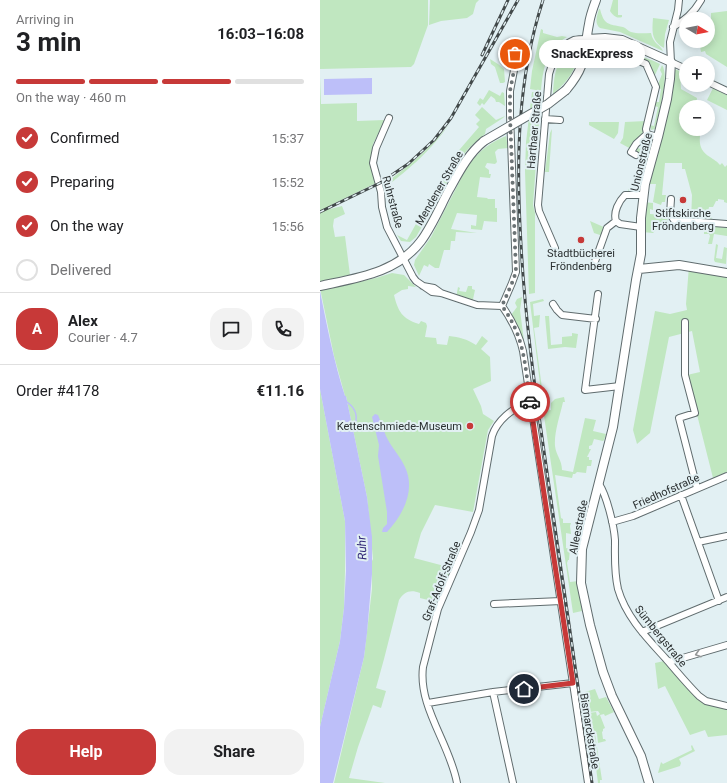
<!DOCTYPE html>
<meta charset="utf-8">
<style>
body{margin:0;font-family:Roboto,sans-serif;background:#f2f2f2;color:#202124;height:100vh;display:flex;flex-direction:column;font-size:15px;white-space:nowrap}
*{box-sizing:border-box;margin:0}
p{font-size:13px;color:#757577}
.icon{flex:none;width:22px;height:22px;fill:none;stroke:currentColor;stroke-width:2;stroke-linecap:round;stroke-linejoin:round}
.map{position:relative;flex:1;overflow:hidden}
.panel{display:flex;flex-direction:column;background:#fff;width:320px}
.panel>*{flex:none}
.needle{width:26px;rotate:100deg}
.buttons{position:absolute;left:359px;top:12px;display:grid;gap:8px}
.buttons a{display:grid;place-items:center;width:36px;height:36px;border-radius:50%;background:#fff;box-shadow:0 2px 10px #0003;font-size:20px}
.pin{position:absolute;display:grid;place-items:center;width:34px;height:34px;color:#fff;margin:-17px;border:2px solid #fff;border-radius:50%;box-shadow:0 1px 4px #0007}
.courier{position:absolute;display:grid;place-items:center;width:40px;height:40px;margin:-20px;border:3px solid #c73938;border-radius:50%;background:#fff;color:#222;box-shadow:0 1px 5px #0007}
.bubble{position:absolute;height:28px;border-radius:14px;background:#fff;box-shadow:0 2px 10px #0003;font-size:13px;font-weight:700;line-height:28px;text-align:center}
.headline em{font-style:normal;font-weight:700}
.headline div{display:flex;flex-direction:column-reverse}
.headline{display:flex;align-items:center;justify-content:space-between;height:68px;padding:0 16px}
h1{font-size:26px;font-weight:700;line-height:30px}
.bar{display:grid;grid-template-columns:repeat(4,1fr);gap:6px 4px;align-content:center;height:48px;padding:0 16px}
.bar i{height:5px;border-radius:3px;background:#e0e0e0}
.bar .current{background:#c73938}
.bar p{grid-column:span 4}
.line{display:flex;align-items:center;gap:10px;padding:0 16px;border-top:1px solid #e0e0e0}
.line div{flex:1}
.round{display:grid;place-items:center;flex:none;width:42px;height:42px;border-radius:16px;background:#f2f2f2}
ol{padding:0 16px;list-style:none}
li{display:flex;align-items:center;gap:12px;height:44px}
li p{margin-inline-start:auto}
li .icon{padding:4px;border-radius:50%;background:#c73938;color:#fff;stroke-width:4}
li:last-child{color:#757577}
li i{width:22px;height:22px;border:2px solid #e0e0e0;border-radius:50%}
.button{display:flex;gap:8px;margin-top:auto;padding:8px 16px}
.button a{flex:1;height:46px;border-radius:16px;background:#c73938;color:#fff;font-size:16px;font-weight:700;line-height:46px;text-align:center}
.button a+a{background:#f2f2f2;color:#202124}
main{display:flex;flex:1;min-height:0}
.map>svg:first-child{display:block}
.green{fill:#c0e7c0}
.water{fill:#bdbff9}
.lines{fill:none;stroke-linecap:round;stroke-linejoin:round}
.stream{stroke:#bdbff9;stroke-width:1.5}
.minor-casing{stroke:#606c6e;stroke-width:8}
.major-casing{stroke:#606c6e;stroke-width:10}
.minor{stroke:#fff;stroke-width:6}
.major{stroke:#fff;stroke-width:8}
.rail-casing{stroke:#42494a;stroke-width:3}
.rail{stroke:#e2f0f3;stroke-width:1.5;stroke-dasharray:4.5;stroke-linecap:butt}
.major-bridge-casing{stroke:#606c6e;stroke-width:10;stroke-linecap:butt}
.major-bridge{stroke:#fff;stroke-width:8}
.oneway{stroke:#959898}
.done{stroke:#6b7375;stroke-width:4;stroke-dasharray:0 7.2}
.route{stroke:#c73938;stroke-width:5}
.poi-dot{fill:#c73938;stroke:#e2f0f3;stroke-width:1.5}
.labels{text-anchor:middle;stroke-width:4;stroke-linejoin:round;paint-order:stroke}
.street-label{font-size:11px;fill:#2b3031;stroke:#e2f0f3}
.poi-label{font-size:11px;fill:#2b3031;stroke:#e2f0f3}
.water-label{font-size:12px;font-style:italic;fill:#322878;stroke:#e2f0f3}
</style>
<main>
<section class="panel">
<div class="headline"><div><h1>3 min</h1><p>Arriving in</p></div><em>16:03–16:08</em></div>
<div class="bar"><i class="current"></i><i class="current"></i><i class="current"></i><i></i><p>On the way · 460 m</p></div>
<ol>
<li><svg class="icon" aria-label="check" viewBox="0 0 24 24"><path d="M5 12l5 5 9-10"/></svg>Confirmed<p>15:37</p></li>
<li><svg class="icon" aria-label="check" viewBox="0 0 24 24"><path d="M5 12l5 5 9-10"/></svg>Preparing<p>15:52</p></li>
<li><svg class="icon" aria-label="check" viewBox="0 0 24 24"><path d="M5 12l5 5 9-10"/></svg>On the way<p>15:56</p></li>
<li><i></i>Delivered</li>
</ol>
<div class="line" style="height:72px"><b class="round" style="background:#c73938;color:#fff">A</b><div><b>Alex</b><p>Courier · 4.7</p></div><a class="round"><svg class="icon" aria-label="chat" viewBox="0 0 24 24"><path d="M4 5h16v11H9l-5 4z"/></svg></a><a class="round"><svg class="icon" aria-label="phone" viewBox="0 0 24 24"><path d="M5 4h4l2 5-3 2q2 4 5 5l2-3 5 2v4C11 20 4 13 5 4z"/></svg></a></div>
<div class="line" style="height:52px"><div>Order #4178</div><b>€11.16</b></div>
<div class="button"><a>Help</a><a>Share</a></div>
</section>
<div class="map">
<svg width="407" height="783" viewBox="0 0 407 783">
<rect width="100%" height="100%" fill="#e2f0f3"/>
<path class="green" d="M0,0h108v25l-14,39 -3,3 -91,2z
M110,0h49l-3,3 -3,11 -6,4 -26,3 -12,4z
M293,0h5v15h4v2c-6,2 -9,-2 -12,-6z
M279,9h1c4,16 8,15 23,18 3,1 5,4 8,5 6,2 14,1 20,1 2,11 10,12 12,18l-43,-19 -20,-4c-6,-5 -3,-12 -1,-19z
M407,11v56l-21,-13 -1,-3 -4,1 -2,-11h9v-19l3,-1v-8z
M333,18l16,2 -4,14 -1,14c-13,-7 -12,-17 -11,-30z
M221,29l2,1v3l14,4 5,-1 5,1c-21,12 -24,32 -26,54l-11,-2 2,-18z
M283,44c11,1 20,6 30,10 9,3 18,5 27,10l-5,11 -3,1 -4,-13 -37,-16 -5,4 -6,12 1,-14 -2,-3z
M250,51h5l3,3c-1,16 -13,30 -25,40 1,-16 2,-34 17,-43z
M170,59l8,5 6,5 1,13 -2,1h-3l-5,-16 -4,-3z
M342,65c8,11 -4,51 -7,64l-4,1 -1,-5 4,1 4,-19 -4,-1 1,-4h4l2,-13 -4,-2 5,-13 -2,-4z
M351,68l9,3 1,18 16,9 -1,9h-10v22h15c-2,12 -3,21 9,28 4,3 7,4 10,8l2,-2 3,4 2,-2v38l-3,-1v-2l-6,-1v2h-2l-3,6h-4l-1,5 -5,-1v4l8,1 1,-2 -1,7h-20l1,-26 -7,-26h-3v-6h-17l-3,32h4l-1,7h-3l-1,3 -8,-3 3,-18h-11z
M0,77l1,27 36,-1v18l28,-1 -12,24 -2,19 5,20 -47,23 1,3 12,-3 3,8 -11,5 -1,7 2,11 10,-1 5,39 -11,2 2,9 35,-8 16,-5 12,2 12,12 -8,-1v3l-6,1 -8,5c4,16 8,24 25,29l2,-3 5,2 1,3 -2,11 11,1 1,6 10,1 2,-9c10,1 18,3 27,9l6,-9 6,5 -7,8 9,8 1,24 -18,8 8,17 2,8 11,7 -6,9 -15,82 -38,-7 -14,28 -7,25 38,10 -16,34 -16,-4v-5c-10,-4 -16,-1 -21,7l-15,59 -8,29 10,3 -5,17 -8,-3 -15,42 -9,31 36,5h-51l30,-126 8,-68v-28l1,-2 -6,-62 -21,-101h-1l-11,-40 -14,-68z
M393,88l14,7v15l-20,-10z
M169,90l11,6 2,-4 2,1 1,13 -6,-4h-3l-1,-3 -4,-3 -7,9 -2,-2 -2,3 -3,-3 3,-5 3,2z
M212,92l9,1 -8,112 2,8v80l-6,1 -4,-123 1,-29z
M162,107l14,13 9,-4 -2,2 -17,11 -1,5 -16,14 -8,10 -45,79 -6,5 -9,-1 -4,-6 10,5 40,-72 2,1 7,-12 -2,-1 25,-29 -3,-3 4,-4 -5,-5z
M326,121l-2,13 -3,1 -10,14 -11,-6 3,-5 2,-16z
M269,122h30l-1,11 -4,6 -25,-14z
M130,123c-19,28 -39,44 -65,65h-3l-1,-2c27,-19 49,-37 69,-63z
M232,129l-3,43h-4l5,-39z
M186,136l2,12 -10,1 -3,3 2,10 -2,2 -8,-1 -2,4 4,3v4h2l-1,4 -10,-1 -3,20 10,1 1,1h7v9h2v14l-13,-1 -2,9 -11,-1v-4l5,1 1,-11 -20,-2 -6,16 26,4 -21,-1 -1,9h-4l-1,9h-6l-5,18h-4l-6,-4 -1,3 -4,-2 -5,11 -5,-11 1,-5 16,-23 35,-68c12,-17 21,-25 40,-33z
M328,139l3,5 -7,22 -3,-2 5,-8 -8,-4 -1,2 -2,-3 2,-4 3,2 3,-4 -2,-3 3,-2z
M320,166l4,1c-4,10 -2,24 -16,24v-2l7,-1 2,-8 -1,-1 3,-5 -2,-2z
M323,202l10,1v7l-3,-1v5l15,1 1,-2 2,1 -1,12 -3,4 -7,-1 -4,4 -11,-1z
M270,221l16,7 -3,8 -9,-3z
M384,225l23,3v8l-13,-2 -2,10h-4l2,-8 -1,-2h-5z
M396,244l2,1 -2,13 6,1 2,-12 3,1 -1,16 -11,-2 -1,-2z
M369,266l38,7v199l-14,6 -26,-103 13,-3 -8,-41 -23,6 -19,96 -13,11 -4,-14 22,-119 15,3 17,-4 -1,-6z
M148,286h4v3l3,1 -3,14 -16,-6 2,-11 2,1 -1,3 7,1z
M202,297l-2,13 5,39 -5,-17 -9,-17 6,-8 -2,-4 2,-4z
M223,299l1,2 -11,3 1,12 6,-1 -1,12 -5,1 11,83 6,-1v-7l4,-4 9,-2 1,5h-2c-3,14 -9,30 -8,44 1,9 7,14 7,24l11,2 12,-54 11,2 -3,11 13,3 -2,6 -1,1 -9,-2 -2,6 -3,1v3h2l-4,8h2v3h3l-1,6h-4l-1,7 -9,-1 -2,2h-2l-1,4 -17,-3 6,43 2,1v4h8l-1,3 1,8 -5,-1v15l4,1 -1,11h-1l-1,3 3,19 8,-1 4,30 -9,2 -30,-204 -13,-107z
M225,316h4l2,29 11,-1v-7l10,-1v-3l6,1 -2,14 -11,-1 -17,2z
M0,389l25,132v50l-1,37 -4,33 -20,86z
M344,661l32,35 31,13v26l-19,2 -3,-7 -15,5 -25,-49 -7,3 -3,-26z
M275,689l4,10 7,-2 8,15 -9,4 -1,-2 -4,1 5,13 -2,1v2l-1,1 1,7h2l1,2 -8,2 -1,-9h-2l7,46h-2v3h-2l-9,-70 7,-1 1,4 3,-2 -2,-3 -9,1 -4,-20z
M372,745l3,6 -16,8 2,4 -1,3 -22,7 3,-11 2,2 29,-14 -1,-4z"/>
<path class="water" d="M52,78v16l-48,1v-16z
M0,291c7,35 14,71 25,105h1l21,101 5,40v37l-5,59 -3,24 -31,126h-13v-56l20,-86 4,-33 2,-37 -1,-50 -25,-132z
M55,414l3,1c3,7 5,14 8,21 5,11 14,20 19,31 11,23 -2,48 -18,65h-5l1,-4 4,-4v-12l-9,-56 1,-11 -7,-28z"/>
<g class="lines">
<path class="stream" d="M27,402c11,8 11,17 6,28"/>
<defs>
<path id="minor" d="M359,0l-1,10 -8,32 1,20 15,7
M353,27c11,-6 22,-16 28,-27
M317,60l9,4 10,23 -10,42 1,5
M388,82l19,9
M69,118l-13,30 -3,15 8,29 1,15 5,20 26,50 3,4 16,11 9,1 36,12 25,1
M225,119l15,1
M316,155l-5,-3 5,-8 11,-10 11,3
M351,199l-1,15 4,6 53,4
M321,227l-21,-3 -4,-3c-3,-9 3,-20 9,-26h18
M235,248l-16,-37 -1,-6 11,-131c4,-14 11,-28 25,-34 4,-1 9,-1 13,-1
M273,267l14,-39 9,-7
M103,286l11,2 7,5
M278,294l-13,96 35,-4
M233,304l4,6 5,5 34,4
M182,306c10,14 17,28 21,45l65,432
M182,306l10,-23 4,-11 -6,-157v-24l6,-31v-4l-1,-2 -5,-1 -2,1 -2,4 2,3 4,1 4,-2
M365,322v53l10,38 -16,5 18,70
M279,484c8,12 15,42 16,56 0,17 -1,32 3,49 8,28 29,49 48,70 11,13 21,25 33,37l7,5 21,5
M361,495l38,106
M292,522l21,-6 94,-40
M378,542l29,-6
M174,604l67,-3
M322,632l85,-35
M349,662l58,-17
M173,692l20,91
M108,703l65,-11 80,-9
M137,783c-7,-39 -39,-76 -34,-116l15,-58 33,-77 8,-22 13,-74c6,-18 22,-27 38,-37"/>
<path id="major" d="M267,39l18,-1 17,2 49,22 -1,17 -3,20 -9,38 -13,47 -4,34v36l-5,26 -23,147 -31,122 -1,34 9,42 13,47 9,24 29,60 8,27
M246,90c22,-26 17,-36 23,-66 1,-8 4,-16 7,-24
M319,269l40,-4 48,8
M0,286c37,-8 77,-13 101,-45 11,-15 19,-34 28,-51 10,-18 19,-36 35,-49"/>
</defs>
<use href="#minor" class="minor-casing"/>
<use href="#major" class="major-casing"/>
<use href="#minor" class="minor"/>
<use href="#major" class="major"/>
<defs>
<path id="rail" d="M223,0c-26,80 -27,161 -22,244 4,77 15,152 26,228 15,104 30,207 45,311
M162,55l26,-55
M0,212l60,-29 28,-19 26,-24 17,-22 67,-118"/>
</defs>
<use href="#rail" class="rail-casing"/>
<use href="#rail" class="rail"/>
<defs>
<path id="major-bridge" d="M164,141l64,-37 18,-14"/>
</defs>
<use href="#major-bridge" class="major-bridge-casing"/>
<use href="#major-bridge" class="major-bridge"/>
</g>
<defs><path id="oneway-chevron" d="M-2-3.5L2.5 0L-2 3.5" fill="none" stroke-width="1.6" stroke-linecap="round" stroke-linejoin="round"/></defs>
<use class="oneway" href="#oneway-chevron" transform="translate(378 654) rotate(163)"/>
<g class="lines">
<path class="done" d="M195,54l1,2v4l-6,31v24l6,157 -4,11 -10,23c23,31 23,60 28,96"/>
<path class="route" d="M204,689l49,-6 -43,-281"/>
</g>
<g class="poi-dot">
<circle cx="363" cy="200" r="4"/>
<circle cx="261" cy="240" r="4"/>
<circle cx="150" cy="426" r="4"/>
</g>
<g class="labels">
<g class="street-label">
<text transform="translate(214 130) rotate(-85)" y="4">Harthaer Straße</text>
<text transform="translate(321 162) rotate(-76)" y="4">Unionstraße</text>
<text transform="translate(119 188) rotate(-60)" y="4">Mendener Straße</text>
<text transform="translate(73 202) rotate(75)" y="4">Ruhrstraße</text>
<text transform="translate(346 491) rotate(-24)" y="4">Friedhofstraße</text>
<text transform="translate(258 527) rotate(-78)" y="4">Alleestraße</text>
<text transform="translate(121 581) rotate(-68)" y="4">Graf-Adolf-Straße</text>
<text transform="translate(341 636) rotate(51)" y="4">Sümbergstraße</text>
<text transform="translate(270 731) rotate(81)" y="4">Bismarckstraße</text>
</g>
<g class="poi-label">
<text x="363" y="217">Stiftskirche<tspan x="363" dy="13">Fröndenberg</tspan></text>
<text x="261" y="257">Stadtbücherei<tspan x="261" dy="13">Fröndenberg</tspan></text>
<text x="142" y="430" text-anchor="end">Kettenschmiede-Museum</text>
</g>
<g class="water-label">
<text transform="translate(42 548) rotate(-93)" y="4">Ruhr</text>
</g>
</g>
</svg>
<div class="buttons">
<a><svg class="needle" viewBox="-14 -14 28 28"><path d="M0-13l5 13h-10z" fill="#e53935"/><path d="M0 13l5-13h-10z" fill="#757577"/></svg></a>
<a>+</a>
<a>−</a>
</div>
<div class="pin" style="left:195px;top:54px;background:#ea580c"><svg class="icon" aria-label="bag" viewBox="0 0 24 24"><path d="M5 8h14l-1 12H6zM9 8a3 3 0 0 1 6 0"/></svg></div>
<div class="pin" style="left:204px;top:689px;background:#1f2937"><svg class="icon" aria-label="home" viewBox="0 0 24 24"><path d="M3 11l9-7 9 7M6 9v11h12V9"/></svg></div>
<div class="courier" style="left:210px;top:402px"><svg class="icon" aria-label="car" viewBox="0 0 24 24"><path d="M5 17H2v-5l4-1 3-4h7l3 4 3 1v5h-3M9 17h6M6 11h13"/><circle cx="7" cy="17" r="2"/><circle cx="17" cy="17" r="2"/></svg></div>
<div class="bubble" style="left:219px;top:40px;width:106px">SnackExpress</div>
</div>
</main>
